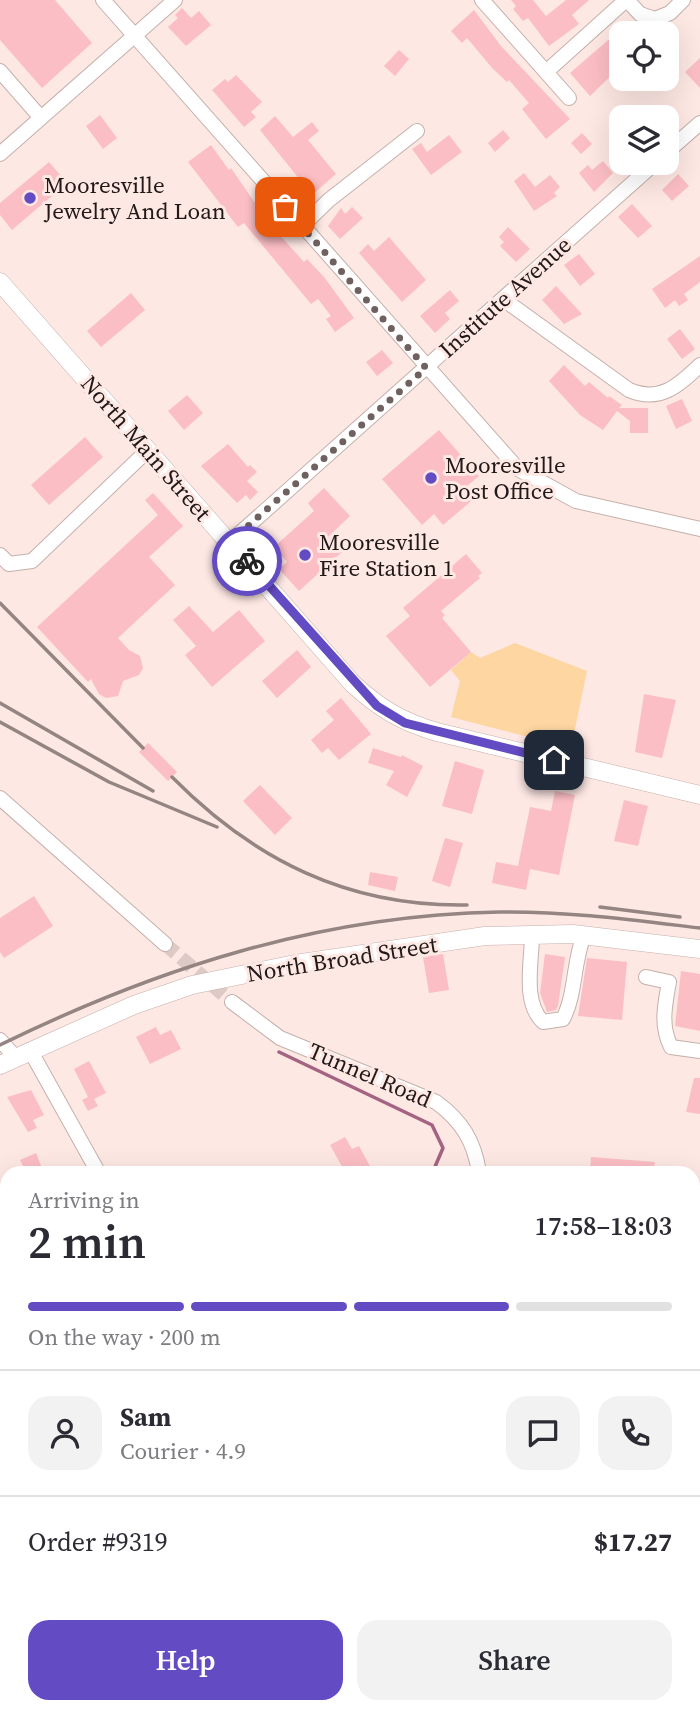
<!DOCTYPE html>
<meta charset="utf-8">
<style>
body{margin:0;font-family:"Source Serif 4",serif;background:#f2f2f3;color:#2b2b33;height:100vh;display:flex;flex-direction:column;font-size:26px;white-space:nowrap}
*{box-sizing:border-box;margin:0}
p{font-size:23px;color:#7c7c81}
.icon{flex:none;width:38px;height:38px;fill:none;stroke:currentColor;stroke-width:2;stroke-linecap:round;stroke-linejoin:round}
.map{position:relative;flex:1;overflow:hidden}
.side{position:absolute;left:0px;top:1166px;width:700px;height:548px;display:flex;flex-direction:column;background:#fff;border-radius:21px 21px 0 0;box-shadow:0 7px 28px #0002}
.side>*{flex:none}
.buttons{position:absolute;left:609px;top:21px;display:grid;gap:14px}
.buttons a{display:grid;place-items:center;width:70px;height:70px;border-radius:14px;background:#fff;box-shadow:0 7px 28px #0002;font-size:35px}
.pin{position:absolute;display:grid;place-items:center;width:60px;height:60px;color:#fff;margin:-30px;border-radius:14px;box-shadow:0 4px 10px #0006}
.courier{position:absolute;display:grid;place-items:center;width:70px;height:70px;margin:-35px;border:5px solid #634bc3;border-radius:50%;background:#fff;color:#222;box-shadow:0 2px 9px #0007}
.headline em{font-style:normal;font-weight:600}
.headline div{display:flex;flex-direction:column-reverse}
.headline{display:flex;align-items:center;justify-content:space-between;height:119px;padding:0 28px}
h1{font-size:46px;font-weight:600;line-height:52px}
.bar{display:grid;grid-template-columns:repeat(4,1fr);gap:10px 7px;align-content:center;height:84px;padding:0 28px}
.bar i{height:9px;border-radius:5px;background:#e1e1e2}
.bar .active{background:#634bc3}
.bar p{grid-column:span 4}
.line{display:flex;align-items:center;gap:18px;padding:0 28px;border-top:2px solid #e1e1e2}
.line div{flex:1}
.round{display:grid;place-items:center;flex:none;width:74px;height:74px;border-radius:21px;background:#f2f2f3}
.action{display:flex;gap:14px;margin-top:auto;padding:14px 28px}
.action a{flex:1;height:80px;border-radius:21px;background:#634bc3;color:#fff;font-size:28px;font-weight:600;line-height:80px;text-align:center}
.action a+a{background:#f2f2f3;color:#2b2b33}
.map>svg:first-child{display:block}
.green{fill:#fdd6a2}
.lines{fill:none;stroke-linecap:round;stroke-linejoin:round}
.stream{stroke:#a46481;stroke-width:3.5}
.building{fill:#fbbec4}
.minor-tunnel{stroke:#ddc9c5;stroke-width:14;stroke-dasharray:14 7;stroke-linecap:butt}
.minor-casing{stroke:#c4b0ab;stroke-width:16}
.major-casing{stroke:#c4b0ab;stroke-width:19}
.minor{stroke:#fff;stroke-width:14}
.major{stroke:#fff;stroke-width:18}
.rail{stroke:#948582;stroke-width:3.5}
.done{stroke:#6e615f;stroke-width:7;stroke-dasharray:0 12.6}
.route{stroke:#634bc3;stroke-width:9}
.poi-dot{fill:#634bc3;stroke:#fee8e4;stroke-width:2.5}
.labels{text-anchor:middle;stroke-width:6;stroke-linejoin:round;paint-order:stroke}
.poi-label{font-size:23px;fill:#201917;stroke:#fee8e4;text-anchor:start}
.street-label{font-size:23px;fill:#201917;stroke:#fee8e4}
</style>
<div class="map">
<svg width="700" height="1712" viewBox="0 0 700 1712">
<rect width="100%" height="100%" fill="#fee8e4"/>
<path class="green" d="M515,643l72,28 -16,77 -120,-31 9,-36 -9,-11 20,-18 9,6z"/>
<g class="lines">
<path class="stream" d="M279,1052l153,73 11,23 -9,21
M693,1683l7,18"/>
</g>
<path class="building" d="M0,0h55l37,43 -50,45 -42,-48z
M511,0h22l13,16 20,-16h23l-17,15 7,9 -30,22 -21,-28 -5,3 -10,-12 3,-3z
M182,8l9,10 8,-7 12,14 -25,21 -18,-19 10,-9 -3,-3z
M474,10l27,36 69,73 -24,20 -24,-30 7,-6 -20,-23 -2,2 -14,-13 -26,-31 -5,5 -11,-12z
M629,22l9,11h-17v33l-31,30 -20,-23z
M399,50l10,9 -14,17 -11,-10z
M700,58v30l-15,-16z
M236,75l26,27 -11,10 5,5 -12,10 -32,-37 13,-11 3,3z
M100,115l17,23 -14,11 -17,-23z
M275,116l18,21 19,-15 7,9 -11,9 28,34 -24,21 -52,-65z
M503,130l7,8 -15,14 -7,-9z
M582,133l10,11 -11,10 -10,-11z
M449,135l13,17 -31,23 -19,-26 9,-6 6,9z
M211,145l18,25 2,-2 37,54 36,40 3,-3 17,18 30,41 -19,14 -9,-13 5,-3 -13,-17 -7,5 -67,-81 -6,4 -50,-65z
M603,161l10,12 -19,19 -15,-19 9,-8 4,5z
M49,162l18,21 -55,47 -12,-15v-12z
M524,173l11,14 15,-12 10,12 -6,6 3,3 -23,15 -20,-30z
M678,174l11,12 -17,15 -10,-11z
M632,204l20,22 -14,12 -20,-21z
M352,207l11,11 -23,21 -12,-13 13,-18 4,6z
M508,227l22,22 -14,13 -16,-16 4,-4 -5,-5z
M389,237l37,43 -24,22 -43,-49 9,-9 6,7z
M579,254l16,20 -15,12 -16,-21z
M700,256v26l-16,12 4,6 -9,6 -4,-6 -10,8 -13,-19z
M556,286l26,28 -18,10 -22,-24z
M450,290l9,11 -14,12 5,6 -15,14 -15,-17z
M131,293l14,17 -44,37 -14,-16z
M680,329l15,20 -13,10 -15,-20z
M382,350l11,13 -16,13 -11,-14z
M564,365l21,21 4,-4 19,16 1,-2 13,9 -3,3h29v25h-18v-12l-13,-10 -14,19 -23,-15 -31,-34z
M187,395l16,18 -19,17 -16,-19z
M682,399l10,22 -16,8 -10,-23z
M439,430l40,46 -12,10 9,11 -33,28 -9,-11 -12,11 -40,-46z
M85,437l18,20 -54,48 -18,-20z
M228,444l20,23 2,-2 7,7 -10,9 11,11 -8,8 -4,-5 -9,8 -36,-37z
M324,488l26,28 -22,21 14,15 -43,39 -20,-22 8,-7 -13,-15 40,-36 -6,-8z
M153,493l30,33 -34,31 26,28 -57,53 11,12 11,6 3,12 -4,7 -16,6 -5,15 -12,2 -7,-4 -8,-15 -3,3 -51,-55 121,-112 -13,-15z
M466,554l16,19 -4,3 2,2 -39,33 4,4 -3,3 29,34 -41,35 -44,-51 24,-20 -7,-8z
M189,606l24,26 26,-22 26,31 -53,46 -27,-32 11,-9 -23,-26z
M297,650l14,17 -34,31 -15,-17z
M644,694l32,6 -14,58 -27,-6z
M341,698l30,36 -32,26 -11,-12 -6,5 -11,-13 23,-20 -8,-9z
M148,743l29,29 -9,9 -29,-29z
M373,748l28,9 1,-2 21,11 -16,31 -21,-12 8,-14 -26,-8z
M455,761l29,9 -12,44 -30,-8z
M260,785l32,33 -17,17 -32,-34z
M555,791l20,4 -16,80 -29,-6 -4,21 -34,-7 4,-21 22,4 12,-59 21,4z
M624,800l24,6 -10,40 -24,-5z
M445,838l18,5 -13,44 -18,-6z
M370,872l28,5 -3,14 -27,-6z
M34,896l19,30 -49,32 -4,-6v-34z
M443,954l6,36 -20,3 -6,-36z
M545,954l20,3 -7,49 -2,4 -9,2 -7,-19z
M587,958l40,4 -5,58 -44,-4z
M681,971l19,3v57l-25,-5z
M156,1027l4,8 11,-5 10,19 -31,15 -14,-27z
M89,1061l17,32 -12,6 4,7 -10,5 -6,-11 6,-3 -14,-28z
M694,1078h6v36l-14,-2z
M31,1090l13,25 -11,5 4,8 -9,4 -21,-35z
M345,1137l7,12 7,-3 12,22 -8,4h-18l-15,-27z
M36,1153l6,15 -16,4 -6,-12z
M591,1157l64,5 -2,10h-63z"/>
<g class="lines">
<path class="minor-tunnel" d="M165,944l67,58"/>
<defs>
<path id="minor" d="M103,0l415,469 58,32 124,28
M482,0l87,98
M627,0l13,14 15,5 15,-6 13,-13
M0,71l41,47
M546,72l80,-72
M667,152l33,-29
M0,154l175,-154
M302,226l27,-26 88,-69
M503,299l126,91c31,13 49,-4 71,-25
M230,542l425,-379
M0,555l9,9 23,-3 116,-111
M0,798l165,146
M532,935c0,26 -10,67 11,87l20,-3c13,-25 10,-57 21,-84
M646,977l23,5c-4,23 -9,43 2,65l29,4
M232,1002l48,36 156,64c26,19 38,39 43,70
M0,1040l15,17
M30,1050l68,122
M693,1222l7,1
M0,1394l7,-6
M9,1706l11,6
M280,1712l4,-6"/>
<path id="major" d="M0,282l353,402c26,24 49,38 84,48l263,63
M0,1065l134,-60 58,-20 103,-21 190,-28 88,-2 127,15
M693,1391l7,-26
M461,1712l5,-6"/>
</defs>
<use href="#minor" class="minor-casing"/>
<use href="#major" class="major-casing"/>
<use href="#minor" class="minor"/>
<use href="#major" class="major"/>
<path class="rail" d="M0,603l143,145
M0,703l153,88
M0,722l109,60 108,45
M172,777c82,83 176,130 295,128
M600,907l80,10
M0,1045c157,-77 322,-130 499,-133 68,-1 134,8 201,16"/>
</g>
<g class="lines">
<path class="done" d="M247,561l-17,-19 196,-174 -141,-161"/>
<path class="route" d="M247,561l130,145 28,17 149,37"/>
</g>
<g class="poi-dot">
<circle cx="30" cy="198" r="7"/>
<circle cx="431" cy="478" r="7"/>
<circle cx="305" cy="555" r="7"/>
</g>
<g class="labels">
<g class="poi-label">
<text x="44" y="193">Mooresville<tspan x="44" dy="26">Jewelry And Loan</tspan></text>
<text x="445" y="473">Mooresville<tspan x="445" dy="26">Post Office</tspan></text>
<text x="319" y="550">Mooresville<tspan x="319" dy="26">Fire Station 1</tspan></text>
</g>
<g class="street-label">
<text transform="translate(505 297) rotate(-42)" y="8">Institute Avenue</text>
<text transform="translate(146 448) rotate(49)" y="8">North Main Street</text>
<text transform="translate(342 959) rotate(-9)" y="8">North Broad Street</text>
<text transform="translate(370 1075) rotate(23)" y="8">Tunnel Road</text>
</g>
</g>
</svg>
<div class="buttons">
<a><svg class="icon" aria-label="locate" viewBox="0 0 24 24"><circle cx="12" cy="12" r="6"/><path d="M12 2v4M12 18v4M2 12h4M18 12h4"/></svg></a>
<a><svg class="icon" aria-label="layers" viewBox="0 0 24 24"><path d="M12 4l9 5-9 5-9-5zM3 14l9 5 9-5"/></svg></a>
</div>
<div class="pin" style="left:285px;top:207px;background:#ea580c"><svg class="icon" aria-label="bag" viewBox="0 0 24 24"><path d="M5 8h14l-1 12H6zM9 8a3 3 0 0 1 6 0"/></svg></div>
<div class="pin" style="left:554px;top:760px;background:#1f2937"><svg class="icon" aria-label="home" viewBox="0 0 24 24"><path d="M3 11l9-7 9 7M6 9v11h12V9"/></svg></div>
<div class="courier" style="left:247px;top:561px"><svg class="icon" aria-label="bike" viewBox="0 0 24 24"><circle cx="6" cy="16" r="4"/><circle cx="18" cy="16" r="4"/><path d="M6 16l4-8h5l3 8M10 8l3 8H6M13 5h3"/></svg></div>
<section class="side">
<div class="headline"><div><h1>2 min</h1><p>Arriving in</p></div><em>17:58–18:03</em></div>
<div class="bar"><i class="active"></i><i class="active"></i><i class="active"></i><i></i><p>On the way · 200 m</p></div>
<div class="line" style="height:126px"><a class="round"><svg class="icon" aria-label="person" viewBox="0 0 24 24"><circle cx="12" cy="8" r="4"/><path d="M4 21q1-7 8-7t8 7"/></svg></a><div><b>Sam</b><p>Courier · 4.9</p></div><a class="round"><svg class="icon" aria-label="chat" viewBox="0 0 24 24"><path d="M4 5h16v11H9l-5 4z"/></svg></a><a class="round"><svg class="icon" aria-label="phone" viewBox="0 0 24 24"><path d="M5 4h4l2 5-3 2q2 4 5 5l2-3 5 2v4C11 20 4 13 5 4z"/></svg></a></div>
<div class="line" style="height:91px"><div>Order #9319</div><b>$17.27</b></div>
<div class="action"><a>Help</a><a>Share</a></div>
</section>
</div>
